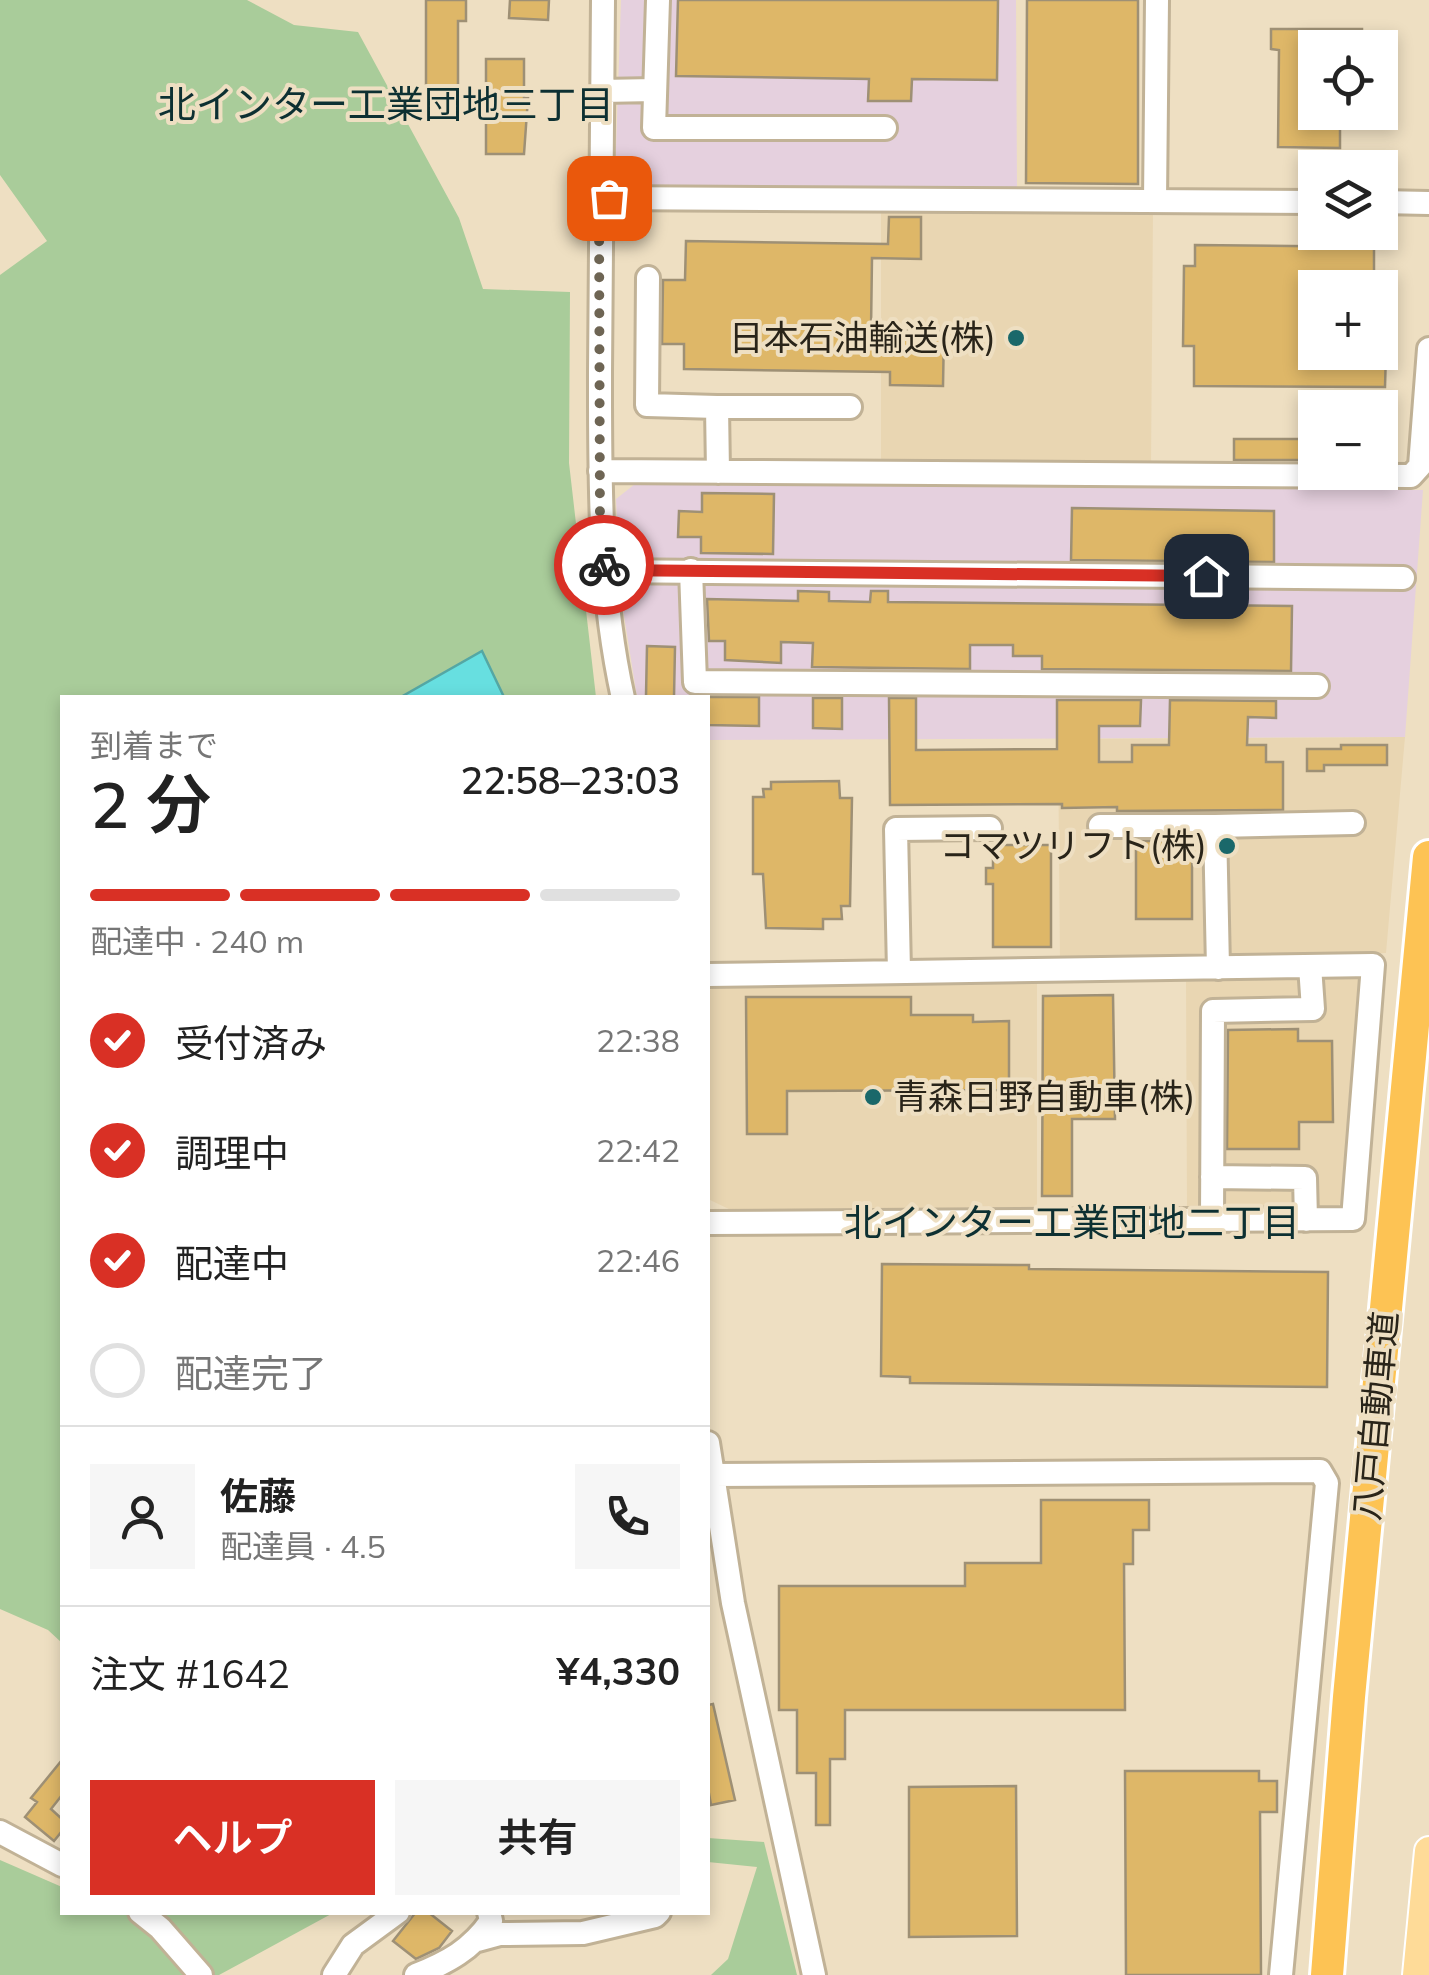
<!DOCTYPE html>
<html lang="ja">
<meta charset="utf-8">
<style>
body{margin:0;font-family:Mulish,"Noto Sans JP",sans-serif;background:#f6f6f6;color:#222;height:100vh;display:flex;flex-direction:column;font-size:38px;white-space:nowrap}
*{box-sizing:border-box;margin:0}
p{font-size:32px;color:#767676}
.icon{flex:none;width:55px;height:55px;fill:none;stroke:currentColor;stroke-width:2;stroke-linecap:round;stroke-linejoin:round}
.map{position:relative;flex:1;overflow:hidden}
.panel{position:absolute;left:60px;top:695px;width:650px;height:1220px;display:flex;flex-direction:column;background:#fff;border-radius:0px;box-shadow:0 5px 15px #0003}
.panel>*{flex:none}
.fabs{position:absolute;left:1298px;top:30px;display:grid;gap:20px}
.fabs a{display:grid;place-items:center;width:100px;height:100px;border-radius:0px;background:#fff;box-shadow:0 5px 15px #0003;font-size:50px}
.pin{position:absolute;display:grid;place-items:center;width:85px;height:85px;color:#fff;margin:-42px;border-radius:20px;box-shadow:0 5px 15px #0006}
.courier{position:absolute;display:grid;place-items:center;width:100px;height:100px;margin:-50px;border:8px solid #d93025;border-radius:50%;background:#fff;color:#222;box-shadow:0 2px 12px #0007}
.head em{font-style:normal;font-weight:600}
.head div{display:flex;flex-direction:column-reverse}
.head{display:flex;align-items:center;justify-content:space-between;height:170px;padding:0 30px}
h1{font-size:65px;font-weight:600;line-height:75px}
.bar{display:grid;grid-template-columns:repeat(4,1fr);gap:15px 10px;align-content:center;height:120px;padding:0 30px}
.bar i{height:12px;border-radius:8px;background:#e0e0e0}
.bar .current{background:#d93025}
.bar p{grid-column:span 4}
.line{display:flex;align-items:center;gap:25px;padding:0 30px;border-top:2px solid #e0e0e0}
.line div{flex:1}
.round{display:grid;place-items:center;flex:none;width:105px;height:105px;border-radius:0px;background:#f6f6f6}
ol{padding:0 30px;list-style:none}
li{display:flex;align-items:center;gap:30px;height:110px}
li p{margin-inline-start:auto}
li .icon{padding:10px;border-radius:50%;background:#d93025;color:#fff;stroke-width:4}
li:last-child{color:#767676}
li i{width:55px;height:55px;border:5px solid #e0e0e0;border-radius:50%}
.primary-button{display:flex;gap:20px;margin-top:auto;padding:20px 30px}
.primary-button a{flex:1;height:115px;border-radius:0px;background:#d93025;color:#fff;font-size:40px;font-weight:600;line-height:115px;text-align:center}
.primary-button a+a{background:#f6f6f6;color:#222}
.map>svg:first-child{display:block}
.built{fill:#e9d6b2}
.industrial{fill:#e5d0de}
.green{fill:#a9cc9a}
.water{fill:#67dfe0;stroke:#54a7a4;stroke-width:2.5}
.building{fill:#deb768;stroke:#9e9075;stroke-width:2.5}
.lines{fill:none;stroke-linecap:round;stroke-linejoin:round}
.minor-casing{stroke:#c1b296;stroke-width:28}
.major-casing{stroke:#fff;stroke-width:32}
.highway-casing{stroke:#fff;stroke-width:38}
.minor{stroke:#fff;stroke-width:22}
.major{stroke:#fedb98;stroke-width:28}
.highway{stroke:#fdc354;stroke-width:32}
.done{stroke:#6e6554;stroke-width:10;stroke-dasharray:0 18}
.route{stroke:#d93025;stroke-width:12}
.poi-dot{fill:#1a686a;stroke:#eedfc2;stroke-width:4}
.labels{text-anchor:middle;stroke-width:8;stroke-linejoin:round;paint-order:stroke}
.poi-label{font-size:35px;fill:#292419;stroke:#eedfc2;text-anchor:end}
.street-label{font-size:35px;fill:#292419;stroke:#eedfc2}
.neighbourhood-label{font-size:38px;fill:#0d3032;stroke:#eedfc2}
</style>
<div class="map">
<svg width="1429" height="1975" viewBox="0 0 1429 1975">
<rect width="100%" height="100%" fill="#eedfc2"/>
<path class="built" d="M881,209l272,2 -2,256 -270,-2z
M1405,737l-19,216 -326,7 -2,-221z
M1352,974l10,9 -18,216 -9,11h-148l-1,-234z
M1037,979v232h-304l-23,-11 -2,-207 7,-10z"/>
<path class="industrial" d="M621,0h395l1,191 -386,-4 -16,-9z
M635,484l788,6 -18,247 -697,3v-42l-71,-1 -16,-100 -5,-98z"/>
<path class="green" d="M0,0h247l47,25 64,7 101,186 24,71 87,3 -1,171 27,234h-92l-22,-45 -81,45 -339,1v945l-14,-13 -48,-21v-1334l47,-34 -47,-66z
M708,1838l56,4 33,133h-86l17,-16 29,-92 -49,-5z
M0,1860l62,27v25l271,1 -114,62h-219z"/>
<path class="water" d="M482,651l22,46h-103z"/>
<path class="building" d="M426,0h40v21h-8v80h-32z
M510,0h39l-1,20 -39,-2z
M678,0h320l-1,80 -85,-1 -1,22h-43l1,-22 -193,-3z
M1027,0h111v184l-112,-1z
M1271,29h91v19h-47v64h25v36l-62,-1 1,-97 -8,-1z
M486,59h38v39h4l-4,56h-38z
M889,217h32v42l-49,-1 -1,72 73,1 -1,55 -53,-1v-13l-206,-3v-25h-22l1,-64h22l1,-39 202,3z
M1195,245l179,2v41h-59v64h71l-1,35 -191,-1v-40h-11l1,-80h11z
M1234,439h81v21h-81z
M702,493l72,1 -1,60 -72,-1v-16h-23l1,-26 23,1z
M1072,508l202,3v51l-203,-2z
M798,591l31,1v9l41,1 1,-11h17v11l404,4 -1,65 -249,-2v-13h-29v-11h-43v24l-158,-2 1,-24 -32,-1v21l-56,-3v-19h-16l-2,-42 91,2z
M647,646l28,1 -1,50 -28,-1z
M708,697h51v29l-51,-1z
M813,698h29v31l-29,-1z
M889,698h27v52l141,-1v-49h84l-1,26h-41v36h33v-17h37l1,-45 106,1v17l-28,-1 -1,28h19v17h17v48l-166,1v-4l-55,1v-4l-172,1z
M1341,745h46v20h-63v6h-17v-22h34z
M839,781l1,17h12l-2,108h-9l1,13h-19v10l-57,-1 -3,-54h-10v-77h11l-1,-8h8v-7z
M1136,841h56v78h-56z
M993,845h58v102h-58v-63h-7v-16h7z
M1113,995l2,124h-43v77h-30l1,-200z
M746,997h165v18h62v7l36,-1v69l-222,1v43h-40z
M1298,1029v12h34l1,81h-34v27h-72l1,-119z
M882,1264l147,1v4l299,3 -1,115 -417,-4v-6l-29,-1z
M1041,1500h108v30h-16v34h-9l1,146h-280v49h-15v66h-14v-52h-19v-63h-18v-124h186v-23h76z
M713,1704l22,96 -24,5 -3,-17v-83z
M62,1760v35l-11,14 11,10v12l-8,10 -29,-24 12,-15 -6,-4z
M1125,1771h134v10h18v31h-17l1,163h-135z
M1016,1786l1,150 -108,1v-150z
M416,1912h12l24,19 -13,17 -23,11 -23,-18z"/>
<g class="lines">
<defs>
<path id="minor" d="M603,0c-2,124 -3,248 -3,372 0,110 -1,218 23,326
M658,0l-4,128h231
M601,91l54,-1
M599,198l716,4
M1155,201l2,-201
M1380,202l49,1
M648,278l-1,127 70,2
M600,471l811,5 9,-10 9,-117
M718,472l-1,-65h133
M691,570l4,112 622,4
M604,571l799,7
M1100,826h115
M1218,968l-3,-142 138,-3
M899,972l-3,-143 94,-1
M708,975l665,-10 -20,254 -645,4
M1212,1177l93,1 1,42
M1212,1220l1,-209 100,-2 -3,-43
M708,1443l25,160 81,372
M712,1475l608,-4 7,12 -46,492
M0,1832l62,33
M140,1912l20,16 41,47
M478,1940l22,-6 83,-1 72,-17 4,-4
M334,1975l19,-30 45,-33
M416,1975c32,-13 55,-25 75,-54l-2,-9"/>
<path id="major" d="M1417,1975l12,-124"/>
<path id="highway" d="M1327,1975l22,-278 80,-840"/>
</defs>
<use href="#minor" class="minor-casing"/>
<use href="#major" class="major-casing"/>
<use href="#highway" class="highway-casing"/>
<use href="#minor" class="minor"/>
<use href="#major" class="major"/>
<use href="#highway" class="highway"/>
</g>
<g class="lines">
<path class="done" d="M604,565l-4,-27 -1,-340h10"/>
<path class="route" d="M604,565v5l602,6"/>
</g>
<g class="poi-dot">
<circle cx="1016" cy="338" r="10"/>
<circle cx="1227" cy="846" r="10"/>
<circle cx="873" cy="1097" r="10"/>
</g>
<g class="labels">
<g class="poi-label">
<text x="996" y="350">日本石油輸送(株)</text>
<text x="1207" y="858">コマツリフト(株)</text>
<text x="893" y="1109" text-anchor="start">青森日野自動車(株)</text>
</g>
<g class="street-label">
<text transform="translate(1376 1416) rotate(-85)" y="12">八戸自動車道</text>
</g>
<g class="neighbourhood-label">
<text x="386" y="118">北インター工業団地三丁目</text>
<text x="1072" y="1236">北インター工業団地二丁目</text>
</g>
</g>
</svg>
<div class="fabs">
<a><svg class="icon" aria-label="locate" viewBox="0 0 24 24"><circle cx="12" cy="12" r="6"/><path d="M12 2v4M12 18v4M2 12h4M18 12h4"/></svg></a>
<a><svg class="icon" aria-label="layers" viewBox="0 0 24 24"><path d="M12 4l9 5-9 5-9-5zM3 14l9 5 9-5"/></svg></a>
<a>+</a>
<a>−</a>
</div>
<div class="pin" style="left:609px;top:198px;background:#ea580c"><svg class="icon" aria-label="bag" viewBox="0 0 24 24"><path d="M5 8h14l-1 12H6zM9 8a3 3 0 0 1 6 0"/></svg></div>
<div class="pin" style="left:1206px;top:576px;background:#1f2937"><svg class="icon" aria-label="home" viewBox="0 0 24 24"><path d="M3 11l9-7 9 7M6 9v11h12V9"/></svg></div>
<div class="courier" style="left:604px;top:565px"><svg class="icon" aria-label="bike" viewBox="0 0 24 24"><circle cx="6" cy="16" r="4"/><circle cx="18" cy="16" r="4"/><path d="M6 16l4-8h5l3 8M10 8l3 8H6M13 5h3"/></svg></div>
<section class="panel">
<div class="head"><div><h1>2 分</h1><p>到着まで</p></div><em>22:58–23:03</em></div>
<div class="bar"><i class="current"></i><i class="current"></i><i class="current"></i><i></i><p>配達中 · 240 m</p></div>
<ol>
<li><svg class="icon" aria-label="check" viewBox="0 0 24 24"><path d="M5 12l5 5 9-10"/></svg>受付済み<p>22:38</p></li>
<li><svg class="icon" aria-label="check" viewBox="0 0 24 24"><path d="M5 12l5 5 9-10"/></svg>調理中<p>22:42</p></li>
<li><svg class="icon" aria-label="check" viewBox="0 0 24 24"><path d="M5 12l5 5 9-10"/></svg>配達中<p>22:46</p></li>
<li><i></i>配達完了</li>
</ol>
<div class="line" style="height:180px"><a class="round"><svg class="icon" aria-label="person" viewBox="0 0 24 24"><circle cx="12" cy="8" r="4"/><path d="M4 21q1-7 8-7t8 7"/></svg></a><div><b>佐藤</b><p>配達員 · 4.5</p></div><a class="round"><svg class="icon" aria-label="phone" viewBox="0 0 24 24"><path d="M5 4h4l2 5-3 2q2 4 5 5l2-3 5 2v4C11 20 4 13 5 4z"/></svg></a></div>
<div class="line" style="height:130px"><div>注文 #1642</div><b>¥4,330</b></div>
<div class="primary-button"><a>ヘルプ</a><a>共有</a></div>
</section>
</div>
